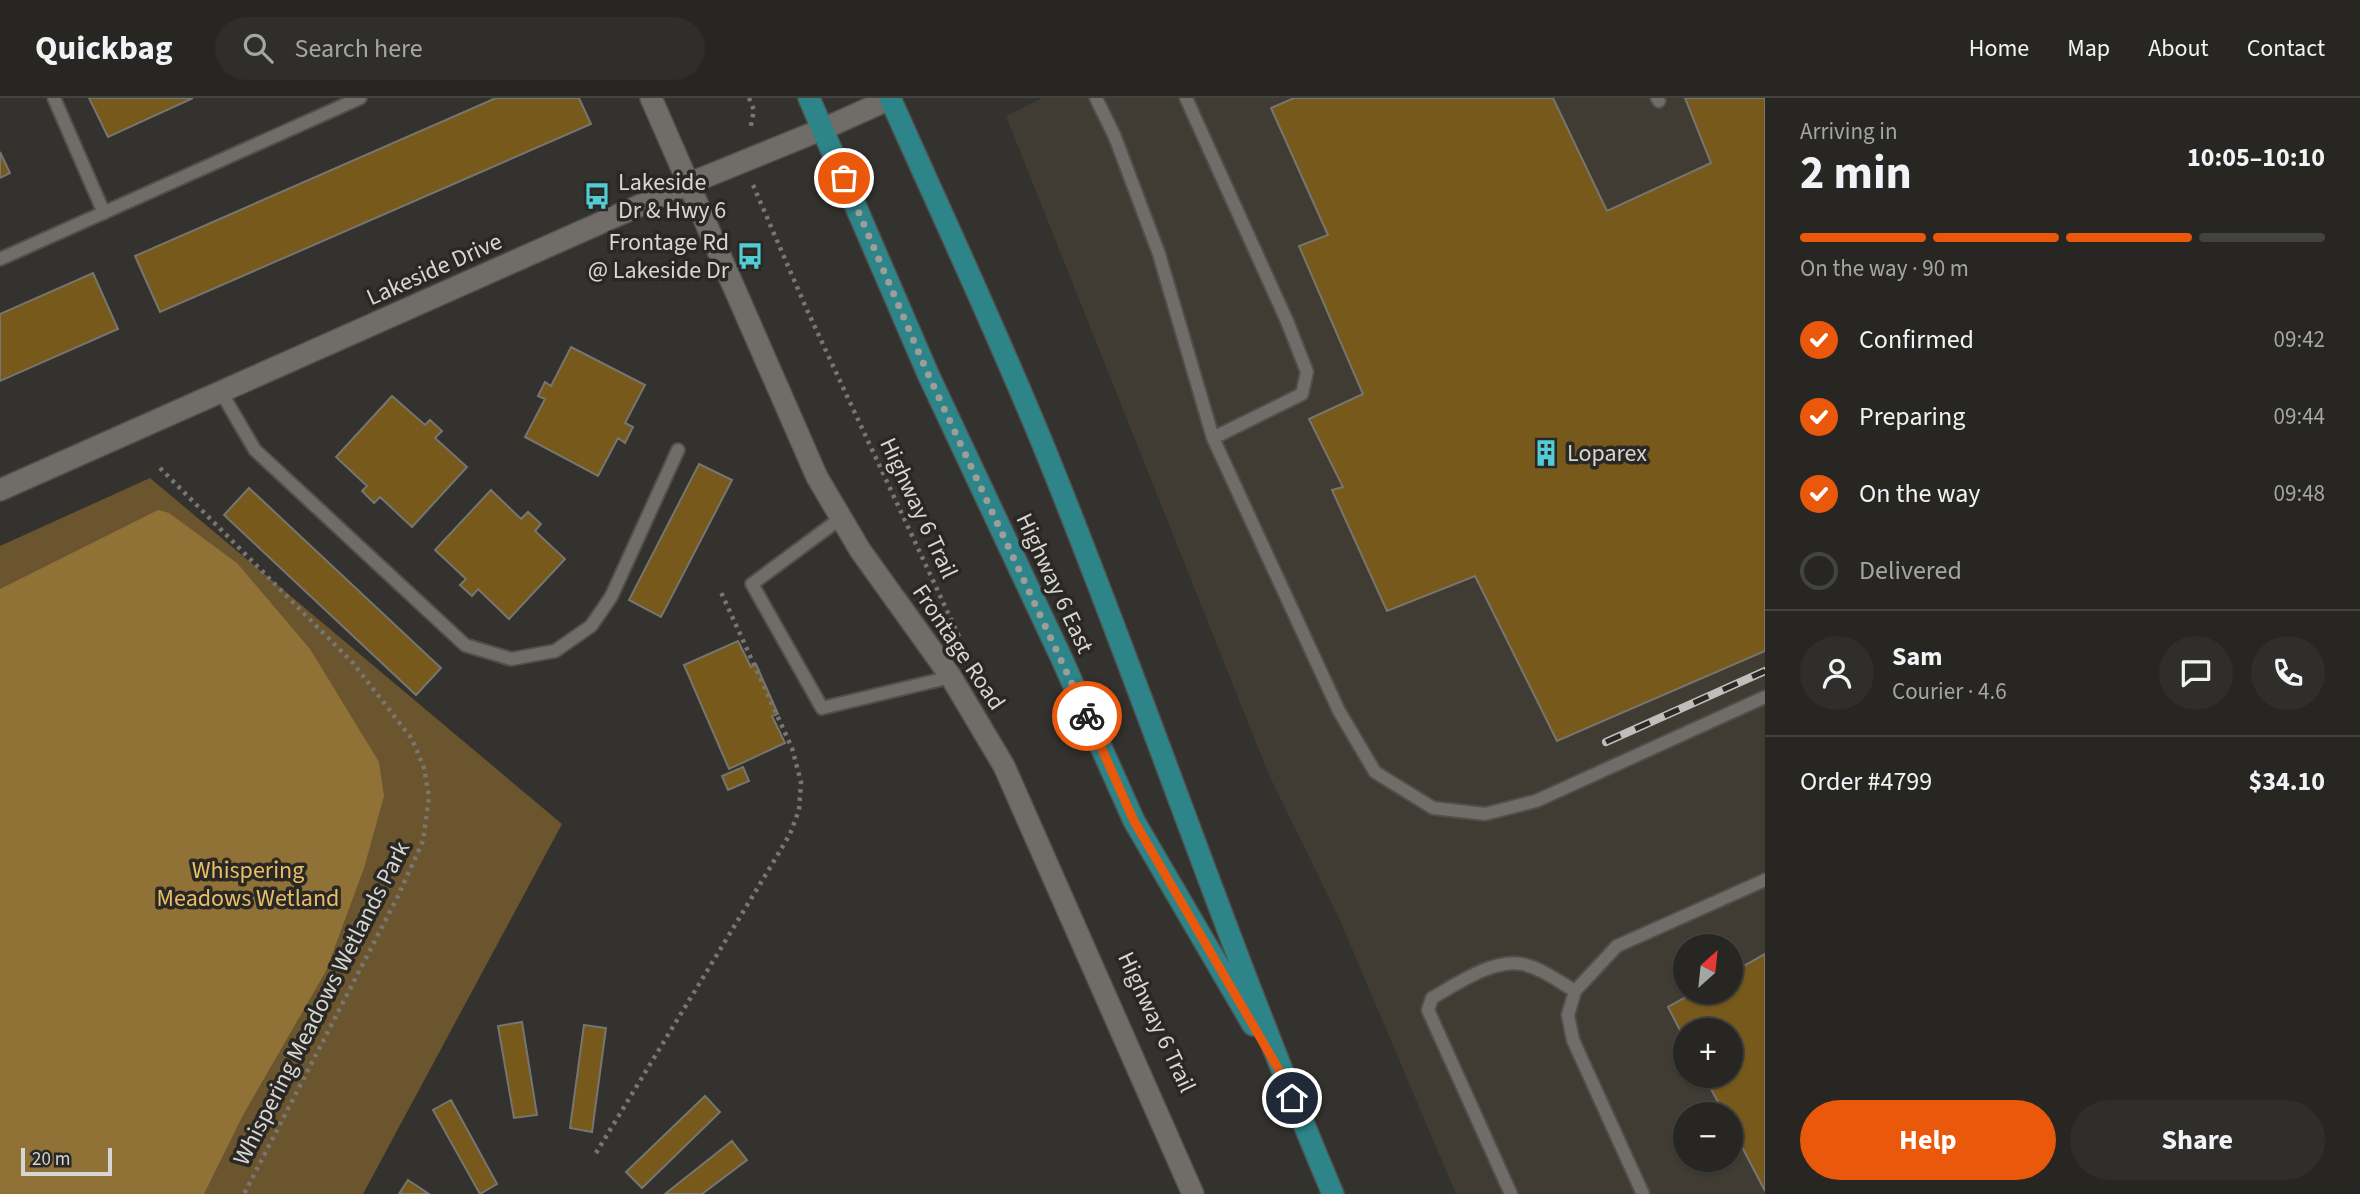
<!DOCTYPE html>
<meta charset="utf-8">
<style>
body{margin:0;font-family:"Source Sans 3",sans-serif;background:#2f2e2a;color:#f1f3f6;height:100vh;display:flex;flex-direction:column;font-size:26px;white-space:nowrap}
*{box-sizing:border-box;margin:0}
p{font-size:23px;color:#a4a5a5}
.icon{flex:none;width:38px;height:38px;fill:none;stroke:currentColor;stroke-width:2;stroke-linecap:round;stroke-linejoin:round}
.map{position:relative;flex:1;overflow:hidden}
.side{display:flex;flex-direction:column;background:#272622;width:595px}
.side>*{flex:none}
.needle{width:46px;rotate:27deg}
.fabs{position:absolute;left:1673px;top:836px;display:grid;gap:14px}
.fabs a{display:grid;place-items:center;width:70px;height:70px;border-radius:50%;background:#272622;box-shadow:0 2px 5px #0004,0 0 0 2px #434340;font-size:35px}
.scale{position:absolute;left:21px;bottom:18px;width:91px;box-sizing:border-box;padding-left:7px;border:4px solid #d7d6d3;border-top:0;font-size:19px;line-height:24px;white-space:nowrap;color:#d7d6d3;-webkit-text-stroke:5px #2a2824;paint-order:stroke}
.pin{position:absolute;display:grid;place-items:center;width:60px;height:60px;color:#fff;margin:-30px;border:4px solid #fff;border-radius:50%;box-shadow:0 2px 7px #0007}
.courier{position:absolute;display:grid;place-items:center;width:70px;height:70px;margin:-35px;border:5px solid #ea580c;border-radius:50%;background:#fff;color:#222;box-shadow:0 2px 9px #0007}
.overview em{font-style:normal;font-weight:700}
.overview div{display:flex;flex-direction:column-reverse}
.overview{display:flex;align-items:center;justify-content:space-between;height:119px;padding:0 35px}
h1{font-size:46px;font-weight:700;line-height:52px}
.bar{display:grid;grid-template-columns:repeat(4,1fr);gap:10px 7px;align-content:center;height:84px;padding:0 35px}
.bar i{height:9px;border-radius:5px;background:#434340}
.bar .selected{background:#ea580c}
.bar p{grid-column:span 4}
.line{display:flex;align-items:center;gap:18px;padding:0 35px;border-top:2px solid #434340}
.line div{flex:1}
.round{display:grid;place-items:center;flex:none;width:74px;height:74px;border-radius:37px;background:#2f2e2a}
ol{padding:0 35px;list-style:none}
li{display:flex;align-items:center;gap:21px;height:77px}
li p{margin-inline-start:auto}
li .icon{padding:7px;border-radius:50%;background:#ea580c;color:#fff;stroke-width:4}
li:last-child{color:#a4a5a5}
li i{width:38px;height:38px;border:4px solid #434340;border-radius:50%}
.primary-button{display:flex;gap:14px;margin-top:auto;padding:14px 35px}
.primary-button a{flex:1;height:80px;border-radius:42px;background:#ea580c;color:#fff;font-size:28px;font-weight:700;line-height:80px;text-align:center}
.primary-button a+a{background:#2f2e2a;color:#f1f3f6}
header{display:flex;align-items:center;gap:42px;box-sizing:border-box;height:98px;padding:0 35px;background:#272622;border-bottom:2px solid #434340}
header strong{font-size:33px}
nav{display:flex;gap:38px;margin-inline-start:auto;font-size:24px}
.search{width:490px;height:63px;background:#2f2e2a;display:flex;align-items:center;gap:18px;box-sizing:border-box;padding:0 24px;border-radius:38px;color:#a4a5a5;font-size:26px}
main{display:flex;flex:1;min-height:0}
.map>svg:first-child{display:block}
.built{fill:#413c33;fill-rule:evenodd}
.green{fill:#6a552e}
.water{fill:#907236}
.building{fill:#77591b;stroke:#777570;stroke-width:2}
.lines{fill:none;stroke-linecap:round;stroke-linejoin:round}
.service-casing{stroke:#504f4b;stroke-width:16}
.minor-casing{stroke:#504f4b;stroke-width:24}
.tertiary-casing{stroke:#504f4b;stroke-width:24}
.primary-casing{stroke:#504f4b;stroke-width:24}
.path{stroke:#777672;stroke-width:4.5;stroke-dasharray:3.5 5;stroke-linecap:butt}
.service{stroke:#706d69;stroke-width:12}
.minor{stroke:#706d69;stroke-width:21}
.tertiary{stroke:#706d69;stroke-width:21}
.primary{stroke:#2d8589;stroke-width:21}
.rail-casing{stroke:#bfbebb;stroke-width:8}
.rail{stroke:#2a2824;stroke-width:5;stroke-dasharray:16;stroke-linecap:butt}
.done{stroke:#9e9d99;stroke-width:7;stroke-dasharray:0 12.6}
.route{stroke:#ea580c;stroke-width:9}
.labels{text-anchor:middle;stroke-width:7;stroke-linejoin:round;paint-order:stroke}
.poi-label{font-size:24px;fill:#d7d6d3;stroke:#2a2824;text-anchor:start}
.street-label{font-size:24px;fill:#d7d6d3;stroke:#2a2824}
.park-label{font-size:24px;fill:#eabd67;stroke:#2a2824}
</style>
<header>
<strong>Quickbag</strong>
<div class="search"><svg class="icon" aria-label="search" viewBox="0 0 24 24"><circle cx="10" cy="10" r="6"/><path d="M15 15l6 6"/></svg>Search here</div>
<nav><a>Home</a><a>Map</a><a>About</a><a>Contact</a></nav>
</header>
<main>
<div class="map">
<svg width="1765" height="1096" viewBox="0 0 1765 1096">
<rect width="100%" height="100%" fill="#34322e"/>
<path class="built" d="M1042,0h723v1096h-309l-117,-276 -70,-143 -263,-659zM1685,849h46v45h-46zM1685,933h46v45h-46zM1685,1017h46v45h-46z"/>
<path class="green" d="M150,380l412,346 -199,370h-363v-648z"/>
<path class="water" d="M158,412l11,3 68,50 73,86 69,113 5,34 -20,72 -38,103 -83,144 -39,79h-204v-605z"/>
<path class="building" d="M89,0h104l-85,39z
M496,0h83l12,26 -431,188 -25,-56z
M1294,0h259l54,113 104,-48 -26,-65h80v553l-208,90 -82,-165 -88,35 -55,-121 11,-3 -34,-68 54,-25 -64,-148 29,-11 -57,-127z
M0,54l10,21 -10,5z
M93,175l25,56 -118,52v-67z
M571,249l74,38 -20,38 8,4 -8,16 -7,-5 -20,38 -73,-39 20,-38 -7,-3 7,-14 6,4z
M392,298l33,29 5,-5 12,11 -7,7 32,29 -55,60 -32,-30 -6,6 -12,-12 5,-5 -31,-29z
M699,366l33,16 -71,137 -32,-17z
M249,390l192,180 -25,27 -192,-180z
M491,392l30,29 7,-7 13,12 -6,7 30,28 -56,60 -31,-30 -6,7 -12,-11 6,-6 -31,-29z
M738,543l13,26 5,-3 22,50 -6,2 13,27 -56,26 -45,-104z
M743,669l6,14 -21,9 -6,-14z
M1765,856v237l-34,-65v-11h-6l-21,-39h27v-45h-46v9l-17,-33 27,-15h36v-19z
M522,924l15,93 -23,3 -16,-92z
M584,927l22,3 -14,104 -22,-4z
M705,998l15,16 -78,76 -16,-16z
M451,1002l46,84 -17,10 -47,-84z
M732,1043l15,19 -45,34h-37z
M408,1082l21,14h-30z"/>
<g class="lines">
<defs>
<path id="service" d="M54,0l50,115
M1096,0l19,39 44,117 54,184 126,273 36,61 58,36 52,6 51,-13 229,-104
M1186,0l101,223 20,51 -5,22 -89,44
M1657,0l2,3
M0,161l360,-161
M221,294l34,58 210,195 46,14 44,-8 36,-25 20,-29 67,-147
M841,420l-89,66 70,124 129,-31
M1511,1096l-83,-184 4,-12c23,-13 62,-40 90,-34 19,4 36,17 53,27
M1643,1096l-70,-154 -5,-25 7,-24 42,-45 148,-66"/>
<path id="minor" d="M651,0l166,379 43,73 91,127 53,89 189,428"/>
<path id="tertiary" d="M0,392l688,-306 135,-55 67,-30"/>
<path id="primary" d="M809,0l119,276 133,283 73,164 119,204
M890,0c53,119 109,238 158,359 99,244 182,495 285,737"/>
</defs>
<use href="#service" class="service-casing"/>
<use href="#minor" class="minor-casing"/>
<use href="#tertiary" class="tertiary-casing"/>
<use href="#primary" class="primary-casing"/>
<path class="path" d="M749,0l5,12 -4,20
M753,87l54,125 156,335
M160,370l193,195 59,76 12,29 5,29 -6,44 -25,55 -154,298
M596,1055l175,-287 19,-32 9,-24 2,-28 -9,-34 -72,-158"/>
<use href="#service" class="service"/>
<use href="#minor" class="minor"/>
<use href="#tertiary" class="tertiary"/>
<use href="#primary" class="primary"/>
<defs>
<path id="rail" d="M1606,644l159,-71"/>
</defs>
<use href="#rail" class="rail-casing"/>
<use href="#rail" class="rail"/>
</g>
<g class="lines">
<path class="done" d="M844,80l84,196 159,342"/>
<path class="route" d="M1087,618l47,105 148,254 10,23"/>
</g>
<defs>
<symbol id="bus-bare" viewBox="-9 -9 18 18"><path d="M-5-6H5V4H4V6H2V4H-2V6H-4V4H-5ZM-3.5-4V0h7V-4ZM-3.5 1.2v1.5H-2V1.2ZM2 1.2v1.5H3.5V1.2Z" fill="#52ccd5" stroke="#2a2824" stroke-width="2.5" paint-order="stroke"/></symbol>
<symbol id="building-bare" viewBox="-9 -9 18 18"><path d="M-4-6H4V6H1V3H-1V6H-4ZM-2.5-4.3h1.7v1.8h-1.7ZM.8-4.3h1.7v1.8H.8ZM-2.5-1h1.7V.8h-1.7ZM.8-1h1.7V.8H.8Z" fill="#52ccd5" stroke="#2a2824" stroke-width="2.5" paint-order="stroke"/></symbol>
</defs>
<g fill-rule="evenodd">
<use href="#bus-bare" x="578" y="79" width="38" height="38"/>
<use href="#bus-bare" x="731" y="139" width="38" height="38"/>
<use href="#building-bare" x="1527" y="336" width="38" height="38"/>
</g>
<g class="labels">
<g class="poi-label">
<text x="618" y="92">Lakeside<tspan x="618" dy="28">Dr &amp; Hwy 6</tspan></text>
<text x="729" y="152" text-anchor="end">Frontage Rd<tspan x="729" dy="28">@ Lakeside Dr</tspan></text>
<text x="1567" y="363">Loparex</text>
</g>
<g class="street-label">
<text transform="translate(434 171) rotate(-24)" y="8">Lakeside Drive</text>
<text transform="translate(919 410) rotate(65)" y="8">Highway 6 Trail</text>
<text transform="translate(1055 485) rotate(65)" y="8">Highway 6 East</text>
<text transform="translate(959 549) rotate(56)" y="8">Frontage Road</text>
<text transform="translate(321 905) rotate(-63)" y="8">Whispering Meadows Wetlands Park</text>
<text transform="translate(1157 924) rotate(65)" y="8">Highway 6 Trail</text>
</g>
<g class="park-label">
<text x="248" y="780">Whispering<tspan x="248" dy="28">Meadows Wetland</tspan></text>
</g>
</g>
</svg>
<div class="fabs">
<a><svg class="needle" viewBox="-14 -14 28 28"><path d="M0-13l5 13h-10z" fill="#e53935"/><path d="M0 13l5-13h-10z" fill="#a4a5a5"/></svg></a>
<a>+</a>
<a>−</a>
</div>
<div class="scale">20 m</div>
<div class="pin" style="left:844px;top:80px;background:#ea580c"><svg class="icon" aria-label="bag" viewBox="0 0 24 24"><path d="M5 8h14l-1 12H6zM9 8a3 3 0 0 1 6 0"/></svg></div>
<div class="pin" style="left:1292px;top:1000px;background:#1f2937"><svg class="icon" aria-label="home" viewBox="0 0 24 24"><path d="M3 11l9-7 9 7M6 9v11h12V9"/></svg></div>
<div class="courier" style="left:1087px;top:618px"><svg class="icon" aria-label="bike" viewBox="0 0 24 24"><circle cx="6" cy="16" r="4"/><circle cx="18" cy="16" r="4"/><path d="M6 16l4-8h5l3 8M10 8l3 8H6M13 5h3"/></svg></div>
</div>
<section class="side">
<div class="overview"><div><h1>2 min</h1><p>Arriving in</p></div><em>10:05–10:10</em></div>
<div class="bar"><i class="selected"></i><i class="selected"></i><i class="selected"></i><i></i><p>On the way · 90 m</p></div>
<ol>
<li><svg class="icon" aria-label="check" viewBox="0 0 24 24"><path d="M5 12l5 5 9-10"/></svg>Confirmed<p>09:42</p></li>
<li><svg class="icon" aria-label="check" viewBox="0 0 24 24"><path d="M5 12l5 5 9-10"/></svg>Preparing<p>09:44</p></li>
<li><svg class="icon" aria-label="check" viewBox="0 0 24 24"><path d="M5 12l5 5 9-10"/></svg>On the way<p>09:48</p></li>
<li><i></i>Delivered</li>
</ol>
<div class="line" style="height:126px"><a class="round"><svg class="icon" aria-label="person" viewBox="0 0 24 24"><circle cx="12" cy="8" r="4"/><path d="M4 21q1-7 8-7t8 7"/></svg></a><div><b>Sam</b><p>Courier · 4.6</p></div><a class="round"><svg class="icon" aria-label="chat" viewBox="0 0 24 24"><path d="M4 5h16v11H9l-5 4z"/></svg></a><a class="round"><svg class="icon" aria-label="phone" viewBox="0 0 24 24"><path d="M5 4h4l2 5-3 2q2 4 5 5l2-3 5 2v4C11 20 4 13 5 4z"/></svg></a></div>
<div class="line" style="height:91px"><div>Order #4799</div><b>$34.10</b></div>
<div class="primary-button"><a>Help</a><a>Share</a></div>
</section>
</main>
